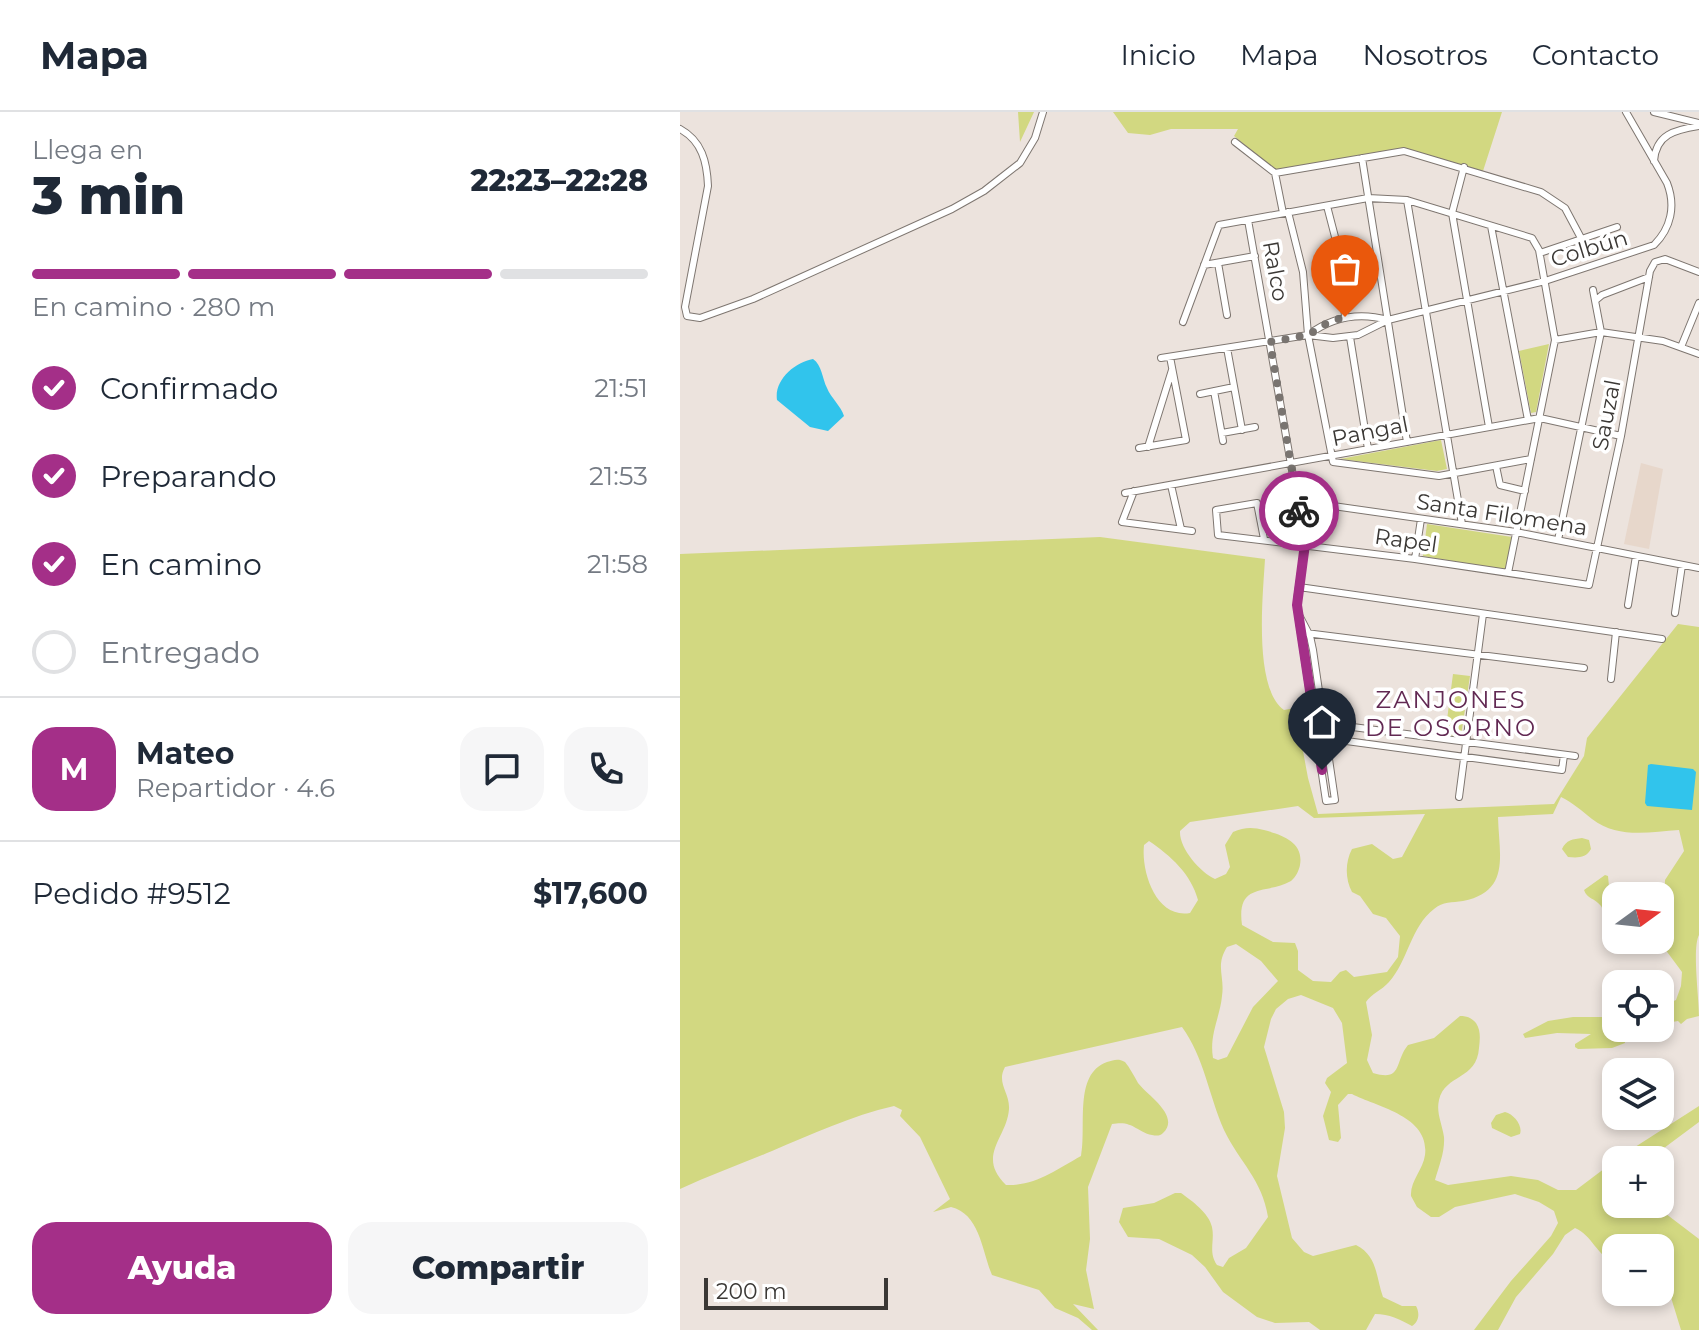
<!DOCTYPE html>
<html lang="es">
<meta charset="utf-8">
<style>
body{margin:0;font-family:Montserrat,sans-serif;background:#f6f6f7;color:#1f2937;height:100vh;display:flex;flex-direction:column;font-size:30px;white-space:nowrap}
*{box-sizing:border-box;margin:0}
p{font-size:26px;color:#747a83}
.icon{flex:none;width:44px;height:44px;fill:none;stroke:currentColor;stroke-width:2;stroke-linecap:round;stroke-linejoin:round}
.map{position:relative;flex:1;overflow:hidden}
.sheet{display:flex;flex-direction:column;background:#fff;width:680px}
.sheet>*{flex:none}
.needle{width:52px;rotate:75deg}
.controls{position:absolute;left:922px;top:770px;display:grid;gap:16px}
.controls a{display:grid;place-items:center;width:72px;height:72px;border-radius:16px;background:#fff;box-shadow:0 4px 12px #0003;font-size:40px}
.scale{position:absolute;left:24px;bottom:20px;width:184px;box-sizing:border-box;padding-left:8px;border:4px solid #3b3835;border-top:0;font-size:22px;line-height:28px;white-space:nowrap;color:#3b3835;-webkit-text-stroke:6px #fff;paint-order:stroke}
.pin{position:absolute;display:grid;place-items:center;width:68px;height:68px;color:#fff;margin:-82px -34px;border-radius:50% 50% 50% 0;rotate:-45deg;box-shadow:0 0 8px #0007}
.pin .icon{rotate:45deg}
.courier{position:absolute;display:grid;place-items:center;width:80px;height:80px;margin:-40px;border:6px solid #a42f88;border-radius:50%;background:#fff;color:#222;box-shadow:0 2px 10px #0007}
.head em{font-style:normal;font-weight:800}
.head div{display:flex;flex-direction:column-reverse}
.head{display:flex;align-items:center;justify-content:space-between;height:136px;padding:0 32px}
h1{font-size:52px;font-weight:800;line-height:60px}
.bar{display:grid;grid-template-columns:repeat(4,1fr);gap:12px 8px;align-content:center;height:96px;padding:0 32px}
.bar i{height:10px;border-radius:6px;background:#e0e1e3}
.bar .active{background:#a42f88}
.bar p{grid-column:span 4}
.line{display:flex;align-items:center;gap:20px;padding:0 32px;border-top:2px solid #e0e1e3}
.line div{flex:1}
.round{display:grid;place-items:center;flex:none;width:84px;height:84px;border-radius:24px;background:#f6f6f7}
ol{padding:0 32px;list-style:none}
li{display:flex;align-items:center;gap:24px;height:88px}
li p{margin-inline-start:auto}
li .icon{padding:8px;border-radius:50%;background:#a42f88;color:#fff;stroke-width:4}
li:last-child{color:#747a83}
li i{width:44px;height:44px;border:4px solid #e0e1e3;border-radius:50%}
.primary-button{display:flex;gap:16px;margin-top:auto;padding:16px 32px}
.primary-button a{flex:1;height:92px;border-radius:24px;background:#a42f88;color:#fff;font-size:32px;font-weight:800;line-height:92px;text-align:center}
.primary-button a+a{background:#f6f6f7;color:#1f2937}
header{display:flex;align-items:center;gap:48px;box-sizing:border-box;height:112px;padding:0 40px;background:#fff;border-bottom:2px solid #e0e1e3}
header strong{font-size:38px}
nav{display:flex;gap:44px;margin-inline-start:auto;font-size:28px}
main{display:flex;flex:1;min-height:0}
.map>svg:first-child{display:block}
.built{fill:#e7d7cb}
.green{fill:#d2d881;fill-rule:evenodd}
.water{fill:#31c4ec}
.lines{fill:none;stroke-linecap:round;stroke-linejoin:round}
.minor-casing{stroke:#7e7670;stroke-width:8}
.minor{stroke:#fff;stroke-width:6}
.done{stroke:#797470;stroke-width:8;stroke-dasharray:0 14.4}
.route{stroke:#a42f88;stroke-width:10}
.labels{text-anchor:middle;stroke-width:7;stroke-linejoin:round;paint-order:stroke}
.street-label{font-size:22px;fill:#3b3835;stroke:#fff}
.neighbourhood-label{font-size:24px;letter-spacing:2px;fill:#622953;stroke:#fff}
</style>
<header>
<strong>Mapa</strong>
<nav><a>Inicio</a><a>Mapa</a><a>Nosotros</a><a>Contacto</a></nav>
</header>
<main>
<section class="sheet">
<div class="head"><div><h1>3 min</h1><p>Llega en</p></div><em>22:23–22:28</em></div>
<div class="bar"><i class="active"></i><i class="active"></i><i class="active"></i><i></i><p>En camino · 280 m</p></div>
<ol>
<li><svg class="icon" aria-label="check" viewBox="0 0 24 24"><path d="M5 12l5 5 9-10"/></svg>Confirmado<p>21:51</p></li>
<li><svg class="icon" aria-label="check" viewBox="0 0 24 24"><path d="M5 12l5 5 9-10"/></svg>Preparando<p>21:53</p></li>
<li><svg class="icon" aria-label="check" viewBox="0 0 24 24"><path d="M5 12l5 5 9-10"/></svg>En camino<p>21:58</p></li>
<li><i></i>Entregado</li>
</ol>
<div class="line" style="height:144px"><b class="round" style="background:#a42f88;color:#fff">M</b><div><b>Mateo</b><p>Repartidor · 4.6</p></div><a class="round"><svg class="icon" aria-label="chat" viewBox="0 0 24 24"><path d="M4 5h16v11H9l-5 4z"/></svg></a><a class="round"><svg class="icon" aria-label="phone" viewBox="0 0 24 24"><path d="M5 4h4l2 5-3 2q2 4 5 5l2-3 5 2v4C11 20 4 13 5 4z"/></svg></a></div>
<div class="line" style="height:104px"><div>Pedido #9512</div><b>$17,600</b></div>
<div class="primary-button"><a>Ayuda</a><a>Compartir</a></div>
</section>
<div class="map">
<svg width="1019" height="1218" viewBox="0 0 1019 1218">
<rect width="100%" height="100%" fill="#ece3dd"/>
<path class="built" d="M961,351l22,6 -14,80 -25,-5z"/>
<path class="green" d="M338,0h16l-14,30z
M433,0h389l-19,59 -77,-22 -131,21 -41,-34 4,-7h-67l-21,6 -22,-2z
M869,232l-13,68 -5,1 -12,-62z
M761,328l6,29 -10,2 -97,-12z
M747,412l85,13 -7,33 -82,-14z
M420,425l165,22c-2,35 -12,129 19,151l11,-2 13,70 10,36 236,-10 30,-48 3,-18 91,-114 21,3v308c-7,13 0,62 0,81l-12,3 -6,5 -3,-3 -18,3v-17l16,-7 5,-14 1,-14 -23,-31 1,-17 4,-7 1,-37 19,-29 -5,-21c-30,2 -61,9 -87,-11 -10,-8 -19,-16 -31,-22l-8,17 -55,3c1,38 13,74 -35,84 -11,2 -20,0 -29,8 -23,17 -26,52 -45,73 -7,8 -18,12 -23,20l6,33 -5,25 6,13c30,9 21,-11 35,-28l26,-7 26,-22c6,0 11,1 16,7 5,8 4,16 3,25 -2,32 -34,26 -40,52 -3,13 3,23 5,37 1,15 -5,29 -9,43l13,5 63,-9 27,4 20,10h18l45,-34 78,-50v16l-39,29 -7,9h-37v44h37l46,35v91h-18l-12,-39 -9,-9v-34h-44v16c-19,-8 -24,-29 -41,-36l-10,7 -12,19 -37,43 -18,33h-24l37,-49 40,-45 7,-13 -4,-12 -15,-9 -24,-8 -60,13 -16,10h-8l-14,-10 -6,-11c-1,-15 12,-26 14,-41 5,-39 -48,-48 -73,-61h-4l-10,11 3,33 -3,4 -9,-2 -6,-24 8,-24 -6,-9 2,-5 20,-15 -5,-40 -9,-15 -32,-13 -13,4 -12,10 -5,10 -7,28 20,65 1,16 -8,48 15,62 12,14 9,4 43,-11c22,11 20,33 27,52l19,9h14c4,7 3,16 -4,20 -13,-7 -22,-12 -37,-12l-9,16h-46l-11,-8 -34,1 -18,-6 -34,-25 -18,-25 -13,-12 -33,-16 -31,-2 -9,-15 4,-14 31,-5 21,-10h6c11,8 28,20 31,34 3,14 -4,25 5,38l6,2 6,-9 17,-10 22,-31c-6,-38 -28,-54 -44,-87 -15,-34 -20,-73 -42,-103l-177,40c-9,16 5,26 4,42 -2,29 -33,47 -3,76 29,1 50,-15 75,-29 6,-29 -8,-82 26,-94 7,-2 11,-4 18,0 5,6 9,14 13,21 9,12 43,33 25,50 -3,3 -6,3 -11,2 -17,-4 -19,-15 -40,-11l-24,63 2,52 -4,31 8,39 -21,-5 25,26h-6l-14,-12 -23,-10 -16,-18 -47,-15c-10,-24 -12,-61 -41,-68l-18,5 17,-13 -30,-62 -20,-21 2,-6 -8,-4c-43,10 -82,28 -122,45 -31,13 -62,24 -92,38v-635zM618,694l16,12 111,-4 -23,43 -9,2 -21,-15 -20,5c-7,13 -7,30 0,43l8,4 13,18 13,4 14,18 -2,21 -11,15 -33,5 -8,-7 -6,2 -9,10 -18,-1 -15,-11v-19l-3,-8 -22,-1 -31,-17c-6,-44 25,-30 49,-44 5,-4 8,-11 9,-16 4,-23 -18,-30 -36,-35 -11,-3 -20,-3 -31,2l-8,13 5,22 -4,7 -11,5c-15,-7 -36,-31 -35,-48l10,-9zM469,729c22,15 42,33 49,59l-8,13c-34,6 -49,-41 -46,-68zM556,832l25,17 17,20 -25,26 -26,50 -9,3 -5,-2c-4,-23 7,-41 9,-62 3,-20 -7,-30 5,-49z
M773,562l17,2 -9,60 -16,-1z
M902,726l7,2 2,9c-5,9 -13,9 -23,8l-6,-8c4,-9 11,-10 20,-11z
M925,763l3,1 4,42 -2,2c-7,-4 -5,-8 -9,-14 -6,-8 -14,-7 -17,-16z
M893,905h43v11h34l-15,4h-15l4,3 1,8 -13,5 -34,1 -3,-2v-3l16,-10 -34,-1 -32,5 -2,-4 25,-13z
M825,1000c9,2 18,14 15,22l-9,3 -19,-9 -1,-5 5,-8z"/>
<path class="water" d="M133,247c9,6 9,19 14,29 4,10 14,18 17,28l-16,15 -18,-4 -33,-27c-3,-20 18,-38 36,-41z
M971,652l42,5 3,3 -4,38 -45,-4 -2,-3 3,-38z"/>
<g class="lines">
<defs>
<path id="minor" d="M974,0l45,11
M0,17c22,12 27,33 28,57l-23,121 2,9 13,2 53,-19 199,-90 32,-18 36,-28 15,-25 8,-26
M555,30l40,31 129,-22 137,41 24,16 16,30
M682,46l45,284
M974,49c2,-27 21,-31 45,-35
M784,55l-12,46 37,214
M595,61l8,40
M727,88l55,324
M647,94l13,50 5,61
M608,100l15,60 5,63 25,127 106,14 92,-17
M568,108l57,324 -8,56 2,21 27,180 9,-1 -22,-150 -3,-14 -12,-23
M811,114l37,194
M860,141l77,-26
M538,151l9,52
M524,153l51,-9
M916,188l6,-5 47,-18
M503,210l36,-97 149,-27 39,2 125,38 7,12 16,90 -47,233
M628,223l25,3 25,-3 30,-15 157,-39 109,-36c17,-17 22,-39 13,-62l-41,-71
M670,225l18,112
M875,228l46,-8 62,9 36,13
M1001,235l18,-44
M547,236l15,82
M481,246l147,-23c24,-18 51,-23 80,-15
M534,279l9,50
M520,282l34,-7
M542,321l33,-6
M468,335l24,-77
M459,336l47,-8 -16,-83
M816,354l4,19 25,6
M491,373l10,44
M454,379l-12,31 70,9
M445,381l415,-75 81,18
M618,389l218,31 183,36
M584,427l-7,-36 -41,7 2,25 197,24 174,26 32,-149 29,-165 5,-9 10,-3 34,13
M878,428l43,-208 -8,-42
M735,447l6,-40
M619,475l363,52
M948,493l8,-49
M995,501l7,-48
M626,521l278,35
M931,567l5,-47
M642,611l253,33
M644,626l238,32 2,-15
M779,685l24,-183"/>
</defs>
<use href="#minor" class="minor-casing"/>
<use href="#minor" class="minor"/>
</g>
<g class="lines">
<path class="done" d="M619,399l-29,-169 38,-7 21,-13 16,-5"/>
<path class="route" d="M619,399l6,33 -8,61 25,165"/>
</g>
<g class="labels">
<g class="street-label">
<text transform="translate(909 136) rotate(-17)" y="8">Colbún</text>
<text transform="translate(596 159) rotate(80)" y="8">Ralco</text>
<text transform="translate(926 303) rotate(-79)" y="8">Sauzal</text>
<text transform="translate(690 319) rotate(-11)" y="8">Pangal</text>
<text transform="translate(822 402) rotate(9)" y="8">Santa Filomena</text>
<text transform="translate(726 428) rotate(8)" y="8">Rapel</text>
</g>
<g class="neighbourhood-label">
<text x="771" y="596">ZANJONES<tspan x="771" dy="28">DE OSORNO</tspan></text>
</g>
</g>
</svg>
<div class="controls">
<a><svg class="needle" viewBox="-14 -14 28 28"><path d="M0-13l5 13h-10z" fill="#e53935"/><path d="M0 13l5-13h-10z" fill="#747a83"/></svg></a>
<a><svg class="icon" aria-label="locate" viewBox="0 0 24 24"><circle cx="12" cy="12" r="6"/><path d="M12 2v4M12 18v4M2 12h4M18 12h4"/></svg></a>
<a><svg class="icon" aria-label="layers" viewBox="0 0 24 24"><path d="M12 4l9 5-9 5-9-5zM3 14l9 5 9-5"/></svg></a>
<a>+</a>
<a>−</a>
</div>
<div class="scale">200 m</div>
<div class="pin" style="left:665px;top:205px;background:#ea580c"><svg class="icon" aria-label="bag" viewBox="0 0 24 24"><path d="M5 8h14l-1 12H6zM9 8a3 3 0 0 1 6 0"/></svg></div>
<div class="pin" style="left:642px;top:658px;background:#1f2937"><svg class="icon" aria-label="home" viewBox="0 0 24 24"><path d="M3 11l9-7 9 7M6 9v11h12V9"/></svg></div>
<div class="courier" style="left:619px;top:399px"><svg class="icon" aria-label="bike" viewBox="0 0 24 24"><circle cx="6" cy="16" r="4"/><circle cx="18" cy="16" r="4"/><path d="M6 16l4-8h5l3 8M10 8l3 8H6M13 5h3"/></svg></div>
</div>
</main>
